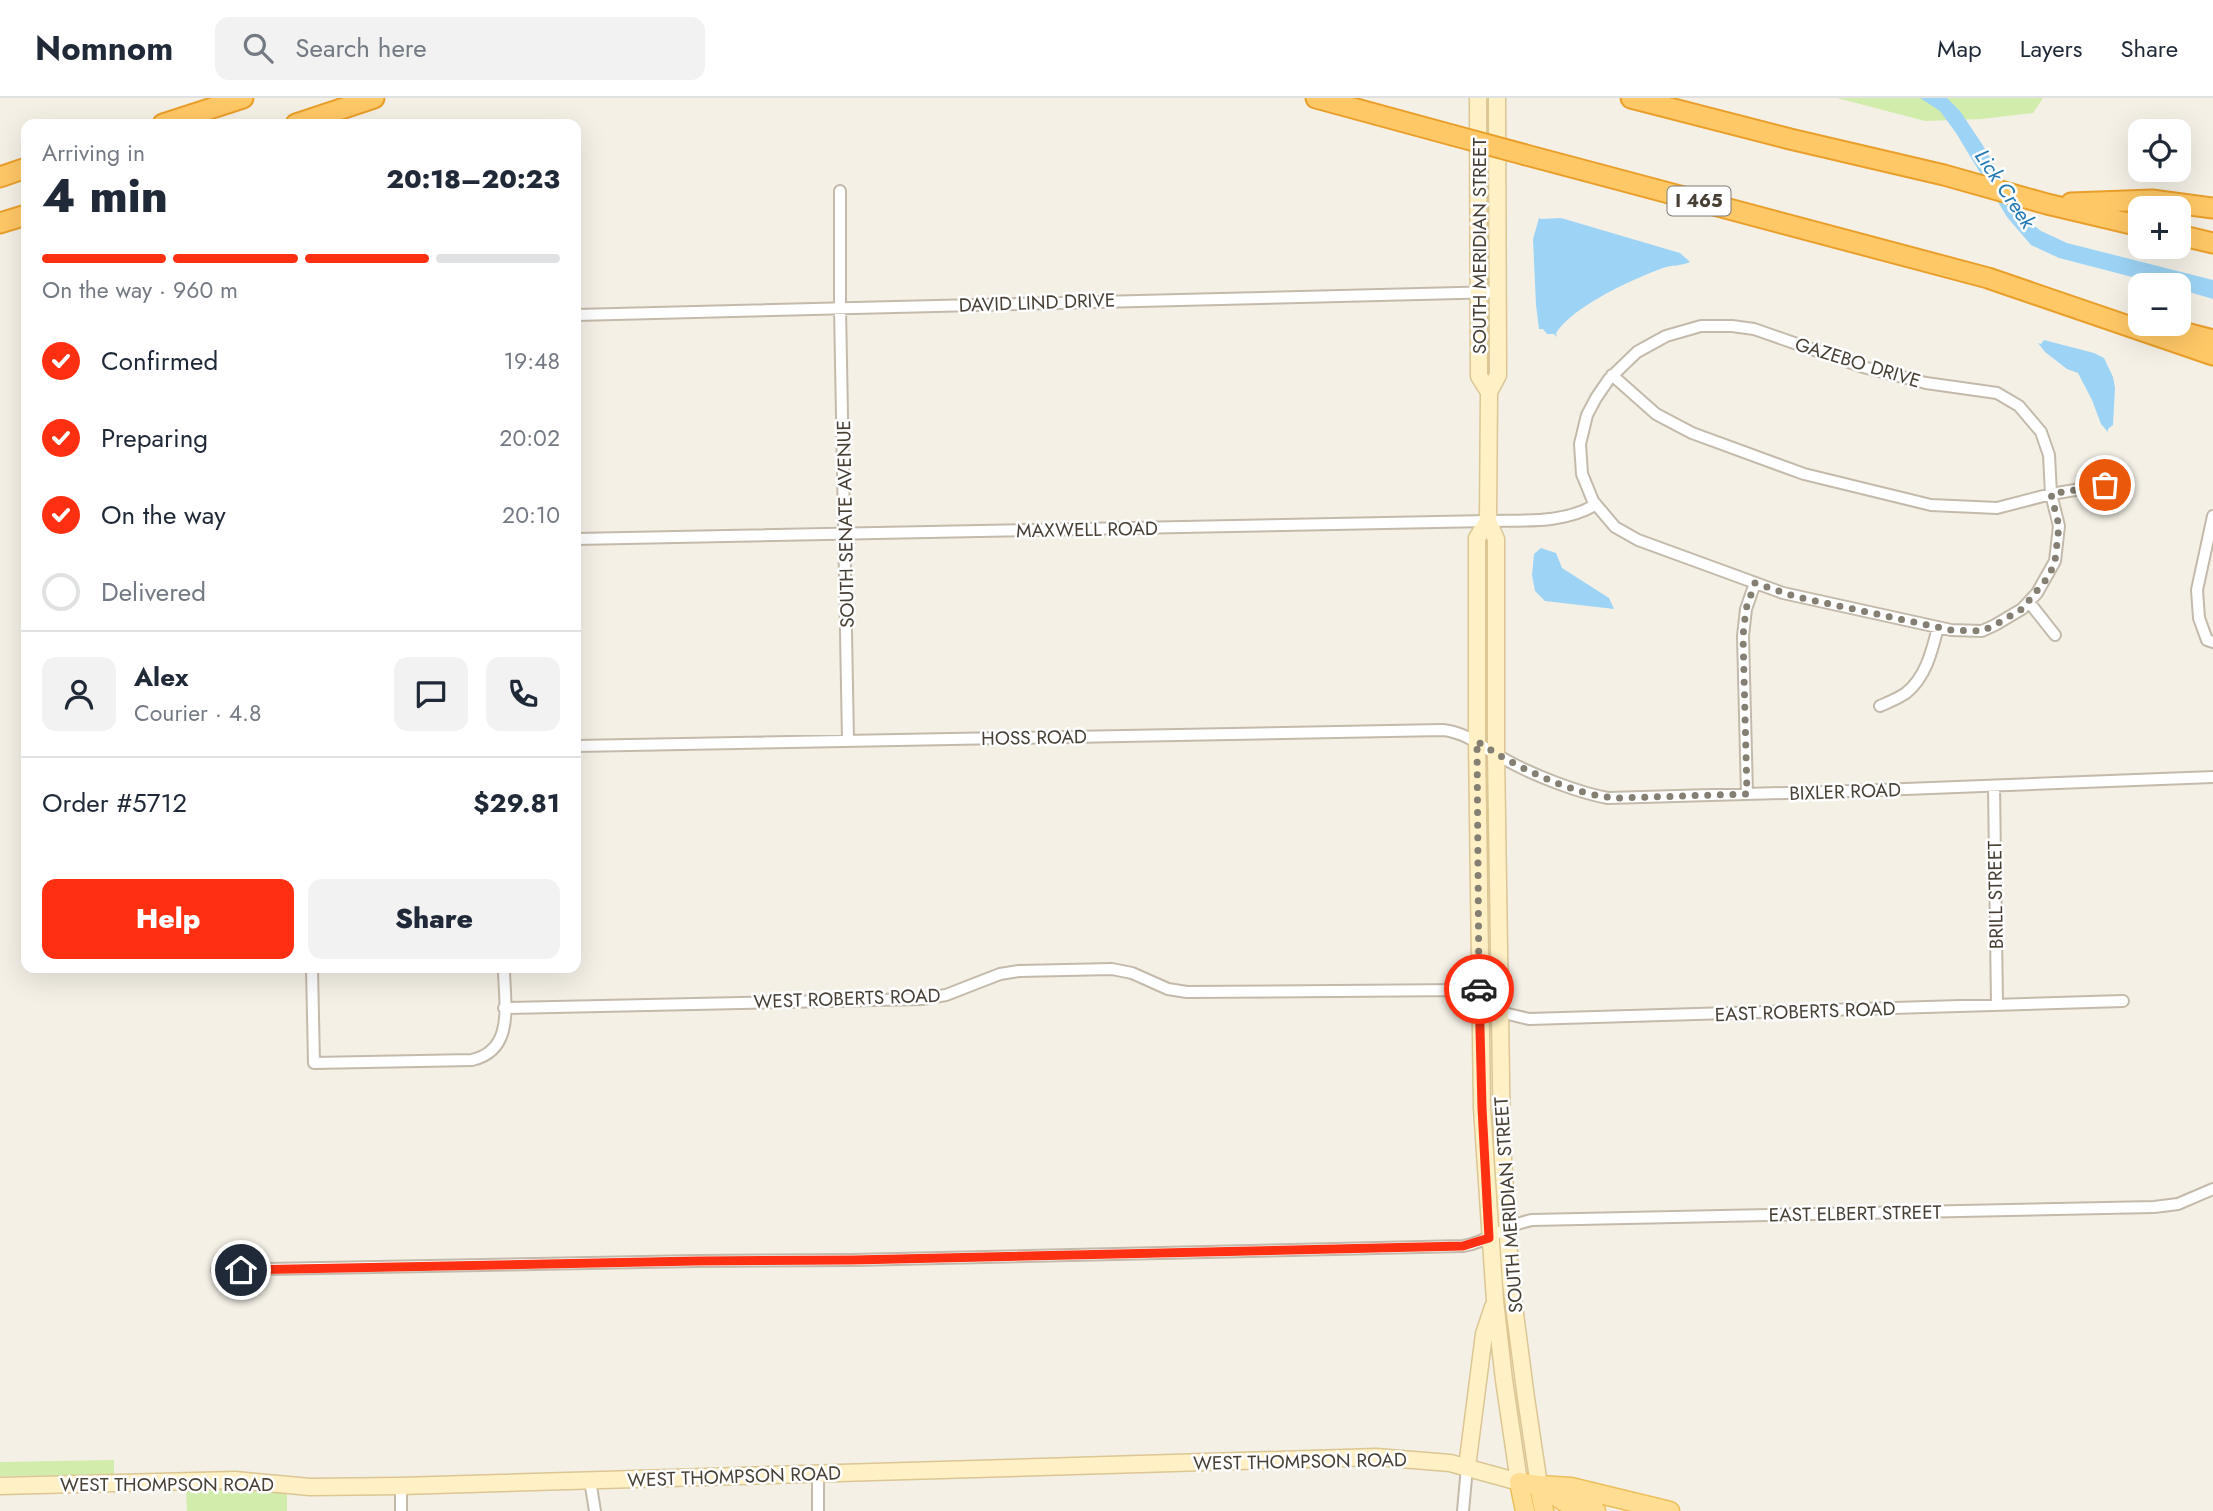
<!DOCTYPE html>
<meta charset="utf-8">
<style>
body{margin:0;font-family:Jost,sans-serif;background:#f2f2f3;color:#1f2937;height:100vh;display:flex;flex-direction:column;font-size:26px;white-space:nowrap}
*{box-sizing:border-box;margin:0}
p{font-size:23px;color:#747a83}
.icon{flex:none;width:38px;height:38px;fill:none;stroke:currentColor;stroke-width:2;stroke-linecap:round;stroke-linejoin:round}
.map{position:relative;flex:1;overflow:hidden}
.details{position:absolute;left:21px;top:21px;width:560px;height:854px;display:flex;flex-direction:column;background:#fff;border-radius:14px;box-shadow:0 7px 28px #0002}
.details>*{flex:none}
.tools{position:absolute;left:2128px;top:21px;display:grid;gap:14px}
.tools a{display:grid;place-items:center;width:63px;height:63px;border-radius:14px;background:#fff;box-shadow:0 7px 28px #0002;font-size:35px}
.pin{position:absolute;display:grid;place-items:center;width:60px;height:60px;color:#fff;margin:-30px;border:4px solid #fff;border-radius:50%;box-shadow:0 2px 7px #0007}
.courier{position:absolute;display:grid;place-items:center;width:70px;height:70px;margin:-35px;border:5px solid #ff3012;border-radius:50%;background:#fff;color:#222;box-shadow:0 2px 9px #0007}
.summary em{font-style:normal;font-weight:800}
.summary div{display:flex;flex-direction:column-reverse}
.summary{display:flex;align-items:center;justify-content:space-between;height:119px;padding:0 21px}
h1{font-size:46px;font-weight:800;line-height:52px}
.bar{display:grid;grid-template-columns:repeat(4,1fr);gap:10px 7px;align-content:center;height:84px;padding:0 21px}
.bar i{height:9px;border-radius:5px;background:#e0e1e3}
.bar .on{background:#ff3012}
.bar p{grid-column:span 4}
.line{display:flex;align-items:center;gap:18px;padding:0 21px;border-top:2px solid #e0e1e3}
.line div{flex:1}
.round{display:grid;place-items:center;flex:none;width:74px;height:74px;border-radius:14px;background:#f2f2f3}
ol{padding:0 21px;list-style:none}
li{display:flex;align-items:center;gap:21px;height:77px}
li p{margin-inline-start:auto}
li .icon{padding:7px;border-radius:50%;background:#ff3012;color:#fff;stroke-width:4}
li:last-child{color:#747a83}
li i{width:38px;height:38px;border:4px solid #e0e1e3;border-radius:50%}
.action{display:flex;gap:14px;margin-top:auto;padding:14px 21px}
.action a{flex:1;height:80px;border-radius:14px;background:#ff3012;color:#fff;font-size:28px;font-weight:800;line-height:80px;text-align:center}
.action a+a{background:#f2f2f3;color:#1f2937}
header{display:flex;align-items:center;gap:42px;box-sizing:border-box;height:98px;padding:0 35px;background:#fff;border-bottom:2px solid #e0e1e3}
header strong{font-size:33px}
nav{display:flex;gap:38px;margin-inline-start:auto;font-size:24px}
.search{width:490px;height:63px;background:#f2f2f3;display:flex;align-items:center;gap:18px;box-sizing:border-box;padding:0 24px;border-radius:14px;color:#747a83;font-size:26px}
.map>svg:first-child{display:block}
.green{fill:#d1ecab}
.water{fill:#9dd4f6}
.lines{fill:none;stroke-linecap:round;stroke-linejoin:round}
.street-casing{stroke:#c4baab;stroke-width:14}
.secondary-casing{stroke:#dbc694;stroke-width:19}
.primary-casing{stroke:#edbe5b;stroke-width:21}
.highway-casing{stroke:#ea9f2b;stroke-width:23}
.street{stroke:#fff;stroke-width:10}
.secondary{stroke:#fff0c5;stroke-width:16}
.primary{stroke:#ffde94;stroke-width:18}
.highway{stroke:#ffc866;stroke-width:19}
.highway-bridge-casing{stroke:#ea9f2b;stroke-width:23;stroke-linecap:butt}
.highway-bridge{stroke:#ffc866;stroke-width:19}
.done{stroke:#847e73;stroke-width:7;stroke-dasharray:0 12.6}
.route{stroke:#ff3012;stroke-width:9}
.labels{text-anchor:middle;stroke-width:5;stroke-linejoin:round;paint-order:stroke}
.shield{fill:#fff;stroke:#7f7972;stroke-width:2}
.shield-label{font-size:18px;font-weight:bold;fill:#484035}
.street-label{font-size:19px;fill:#484035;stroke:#fff}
.water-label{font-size:21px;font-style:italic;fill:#247ab4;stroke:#fff}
</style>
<header>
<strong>Nomnom</strong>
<div class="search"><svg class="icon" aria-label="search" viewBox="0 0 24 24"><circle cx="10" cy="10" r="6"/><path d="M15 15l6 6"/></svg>Search here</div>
<nav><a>Map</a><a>Layers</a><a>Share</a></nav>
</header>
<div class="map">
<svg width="2213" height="1413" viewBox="0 0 2213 1413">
<rect width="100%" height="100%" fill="#f4f0e6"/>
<path class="green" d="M1837,0h206l-10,15 -52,6 -56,2z
M114,1362v15l-114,1v-14z
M186,1391l101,2v20h-100z"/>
<path class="water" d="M1920,0h27l13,13 22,33 38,64 12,16 9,7 26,12 146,37v19l-34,-10v-4h-16l-104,-27 -28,-13 -24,-28 -51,-84 -16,-22z
M1539,120l2,1 20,-1 119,35 10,9c-9,4 -18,3 -27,6 -30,11 -90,38 -107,65l1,4 -3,-3h-7l-4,-5h-4l-3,-24 -3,-66z
M2044,242l50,13 10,5 9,19 2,11 -2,37 -5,4v3l-7,-8 -9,-24 -14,-27 -11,-4 -22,-17 -7,-9 3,1z
M1541,450l15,5 6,15 47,30 5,11 -69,-8 -10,-10 -3,-16 2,-21z"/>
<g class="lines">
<defs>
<path id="street" d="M840,93v117l8,432
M576,217l923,-23
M1701,228h31l22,3 109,38 63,16 71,10 22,13 22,26 8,23 2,39 8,32 -4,35 -18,32 -15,16 -27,16 -13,6 -31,-1 -168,-37 -145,-53 -23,-13 -22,-26 -11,-27 -2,-30 7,-29 9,-17 13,-19 28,-27 29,-16z
M1612,277l44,39 36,19 112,41 127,31 66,3 54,-14 54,-9
M2213,418l-16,74 2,28 8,22 6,2
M576,441l912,-18c36,-1 75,3 107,-16
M2029,504l26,33
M1880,608c9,-4 19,-8 26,-13 20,-16 26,-42 32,-66
M576,648l867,-16c26,3 41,19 63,30 27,15 73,33 102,38l246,-7 359,-14
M1994,688l3,219
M1747,696l-4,-158 3,-27 9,-26
M312,870l2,95 158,-3c44,-10 32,-58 32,-92
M504,910l418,-9 24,-4 54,-21 19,-3 93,-2 20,4 36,16 19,3 276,-2 16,5 25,18 25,6 594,-18
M217,1172l480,-9 156,-1 610,-14c26,-4 44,-22 69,-26l622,-13 24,-3 35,-15
M590,1382l5,31
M401,1388v25
M818,1413v-38
M1463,1413l4,-44"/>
<path id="secondary" d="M1478,0l1,278 10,16
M1497,0l1,277 -9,17 -1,129 8,18v215l6,390 9,139 15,115 13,87
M1467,1369l17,-133 9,-27
M0,1388l235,-6 75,7 91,-1 975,-29 74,6 69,19 -15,-102 -9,-79 -13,-193 -5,-367v-203l11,-17"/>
<path id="primary" d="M1539,1387l25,17 32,9
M1539,1387l5,26
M1525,1413l-6,-29 20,3 32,2 99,24"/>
<path id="highway" d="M1316,0l136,37
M1631,0l159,41 154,36 103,29 93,22
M163,26l80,-26
M296,26l78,-26
M1526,57l462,123 225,77
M0,79l26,-9
M2071,105l81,-3 61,8
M0,125l26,-8
M2179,137l34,8
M2182,234l31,8"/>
</defs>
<use href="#street" class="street-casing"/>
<use href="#secondary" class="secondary-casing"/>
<use href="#primary" class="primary-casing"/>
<use href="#highway" class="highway-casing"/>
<use href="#street" class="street"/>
<use href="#secondary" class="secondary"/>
<use href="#primary" class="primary"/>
<use href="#highway" class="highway"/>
<defs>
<path id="highway-bridge" d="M1452,37l74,20"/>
</defs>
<use href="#highway-bridge" class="highway-bridge-casing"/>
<use href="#highway-bridge" class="highway-bridge"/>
</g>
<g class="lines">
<path class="done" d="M1479,891l-2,-248c34,24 100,56 141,57l129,-4 -4,-158 3,-27 9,-26 42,14 154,33 31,1 13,-6 27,-16 27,-33 6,-15 4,-35 -8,-32 54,-9"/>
<path class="route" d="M241,1172l456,-9 156,-1 610,-14 26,-8 -7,-130 -3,-119"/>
</g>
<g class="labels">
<rect class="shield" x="1667.5" y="88.5" width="63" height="29" rx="5"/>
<g class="shield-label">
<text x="1699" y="109">I 465</text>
</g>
<g class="street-label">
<text transform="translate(1479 148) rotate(-90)" y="7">SOUTH MERIDIAN STREET</text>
<text transform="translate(1037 204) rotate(-2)" y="7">DAVID LIND DRIVE</text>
<text transform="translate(1858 264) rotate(17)" y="7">GAZEBO DRIVE</text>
<text transform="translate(845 426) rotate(-91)" y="7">SOUTH SENATE AVENUE</text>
<text transform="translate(1087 431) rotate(-1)" y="7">MAXWELL ROAD</text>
<text transform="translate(1034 639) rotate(-1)" y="7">HOSS ROAD</text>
<text transform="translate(1845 693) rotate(-2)" y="7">BIXLER ROAD</text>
<text transform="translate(1995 797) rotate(-91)" y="7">BRILL STREET</text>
<text transform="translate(847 900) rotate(-2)" y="7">WEST ROBERTS ROAD</text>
<text transform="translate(1805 913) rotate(-2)" y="7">EAST ROBERTS ROAD</text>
<text transform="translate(1508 1107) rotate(-94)" y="7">SOUTH MERIDIAN STREET</text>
<text transform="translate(1855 1115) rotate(-1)" y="7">EAST ELBERT STREET</text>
<text transform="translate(1300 1363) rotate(-1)" y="7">WEST THOMPSON ROAD</text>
<text transform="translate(734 1378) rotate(-2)" y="7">WEST THOMPSON ROAD</text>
<text x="167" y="1393">WEST THOMPSON ROAD</text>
</g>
<g class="water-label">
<text transform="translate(2005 91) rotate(56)" y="7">Lick Creek</text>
</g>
</g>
</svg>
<div class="tools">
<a><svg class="icon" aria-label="locate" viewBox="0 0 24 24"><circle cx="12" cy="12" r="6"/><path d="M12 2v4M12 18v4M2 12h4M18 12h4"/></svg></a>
<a>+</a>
<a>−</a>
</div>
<div class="pin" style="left:2105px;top:387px;background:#ea580c"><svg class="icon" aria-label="bag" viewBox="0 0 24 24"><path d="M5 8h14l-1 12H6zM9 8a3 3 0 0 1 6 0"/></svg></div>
<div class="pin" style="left:241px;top:1172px;background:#1f2937"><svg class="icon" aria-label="home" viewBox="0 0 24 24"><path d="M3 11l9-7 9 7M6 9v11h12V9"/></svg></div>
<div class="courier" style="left:1479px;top:891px"><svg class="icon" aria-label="car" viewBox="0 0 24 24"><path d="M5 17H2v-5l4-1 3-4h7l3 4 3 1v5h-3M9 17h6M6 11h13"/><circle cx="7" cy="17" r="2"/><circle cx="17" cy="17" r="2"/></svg></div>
<section class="details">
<div class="summary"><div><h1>4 min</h1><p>Arriving in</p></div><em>20:18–20:23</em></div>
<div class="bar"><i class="on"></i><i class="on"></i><i class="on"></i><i></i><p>On the way · 960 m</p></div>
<ol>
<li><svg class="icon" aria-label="check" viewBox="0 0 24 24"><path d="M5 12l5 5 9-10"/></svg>Confirmed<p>19:48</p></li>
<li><svg class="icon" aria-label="check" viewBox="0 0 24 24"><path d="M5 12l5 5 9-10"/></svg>Preparing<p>20:02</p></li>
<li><svg class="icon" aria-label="check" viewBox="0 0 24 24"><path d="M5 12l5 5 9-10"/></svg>On the way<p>20:10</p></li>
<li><i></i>Delivered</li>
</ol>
<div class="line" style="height:126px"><a class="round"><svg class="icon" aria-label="person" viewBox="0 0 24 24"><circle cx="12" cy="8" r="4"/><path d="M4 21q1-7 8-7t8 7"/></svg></a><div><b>Alex</b><p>Courier · 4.8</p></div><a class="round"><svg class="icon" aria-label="chat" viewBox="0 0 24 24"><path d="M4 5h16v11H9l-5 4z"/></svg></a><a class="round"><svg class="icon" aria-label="phone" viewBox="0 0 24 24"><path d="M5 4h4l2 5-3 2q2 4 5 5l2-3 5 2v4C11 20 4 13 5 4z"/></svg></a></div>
<div class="line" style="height:91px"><div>Order #5712</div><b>$29.81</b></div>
<div class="action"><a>Help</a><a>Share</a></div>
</section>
</div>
